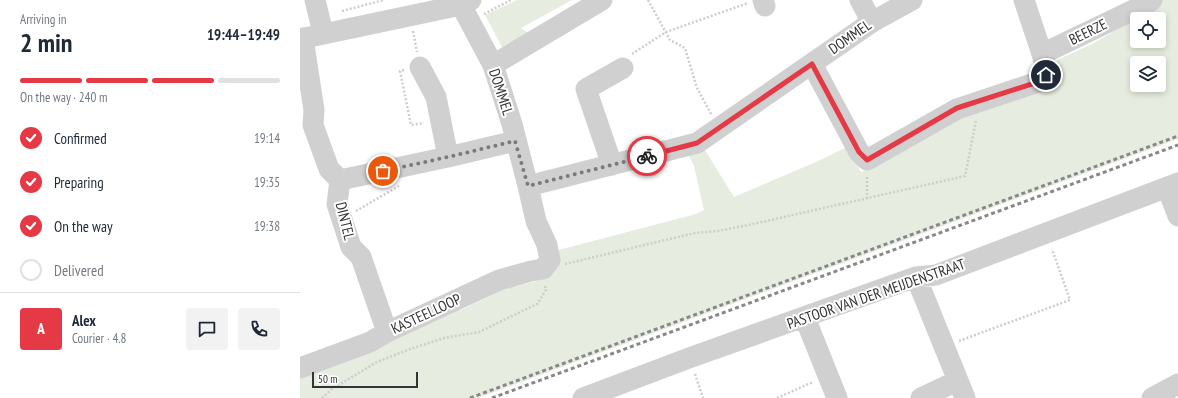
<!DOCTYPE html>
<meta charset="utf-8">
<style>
body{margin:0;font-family:"PT Sans Narrow",sans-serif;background:#f2f2f3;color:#1f2937;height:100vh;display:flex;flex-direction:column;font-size:15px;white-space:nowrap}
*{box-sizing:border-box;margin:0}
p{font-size:13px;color:#747a83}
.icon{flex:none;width:22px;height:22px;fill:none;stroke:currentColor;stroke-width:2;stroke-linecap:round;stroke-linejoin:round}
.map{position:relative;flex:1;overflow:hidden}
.details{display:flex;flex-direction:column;background:#fff;width:300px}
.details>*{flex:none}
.tools{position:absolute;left:830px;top:12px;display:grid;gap:8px}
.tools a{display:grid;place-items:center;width:36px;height:36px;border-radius:4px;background:#fff;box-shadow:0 2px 6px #0003;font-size:20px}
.scale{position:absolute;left:12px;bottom:10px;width:106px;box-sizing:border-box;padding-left:4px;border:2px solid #333;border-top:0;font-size:11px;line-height:14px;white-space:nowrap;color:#333;-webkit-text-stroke:3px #fff;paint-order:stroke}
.pin{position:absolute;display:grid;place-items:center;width:34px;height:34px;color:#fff;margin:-17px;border:2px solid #fff;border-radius:50%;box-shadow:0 1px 4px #0007}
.courier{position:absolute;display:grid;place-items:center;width:40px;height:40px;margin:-20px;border:3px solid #e63946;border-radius:50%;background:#fff;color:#222;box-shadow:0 1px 5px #0007}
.headline em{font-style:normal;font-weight:700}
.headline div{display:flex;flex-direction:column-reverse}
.headline{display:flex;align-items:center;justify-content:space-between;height:68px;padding:0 20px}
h1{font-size:26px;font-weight:700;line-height:30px}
.bar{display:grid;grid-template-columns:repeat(4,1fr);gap:6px 4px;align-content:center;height:48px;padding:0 20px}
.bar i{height:5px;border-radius:3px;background:#e0e1e3}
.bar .on{background:#e63946}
.bar p{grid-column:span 4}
.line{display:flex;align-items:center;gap:10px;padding:0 20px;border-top:1px solid #e0e1e3}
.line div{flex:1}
.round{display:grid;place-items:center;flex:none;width:42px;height:42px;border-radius:4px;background:#f2f2f3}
ol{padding:0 20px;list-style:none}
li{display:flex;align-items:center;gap:12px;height:44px}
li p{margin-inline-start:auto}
li .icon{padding:4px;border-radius:50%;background:#e63946;color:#fff;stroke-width:4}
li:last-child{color:#747a83}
li i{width:22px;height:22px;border:2px solid #e0e1e3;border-radius:50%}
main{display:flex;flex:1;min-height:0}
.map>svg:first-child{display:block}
.green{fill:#e6ecdf;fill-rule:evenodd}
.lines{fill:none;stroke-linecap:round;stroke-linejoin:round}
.path{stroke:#cdcdcd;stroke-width:2.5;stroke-dasharray:2 2;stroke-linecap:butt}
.minor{stroke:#d0d0d0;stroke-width:21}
.rail{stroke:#888;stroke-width:3;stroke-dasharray:4 3;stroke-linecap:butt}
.done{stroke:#7a7a7a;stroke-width:4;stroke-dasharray:0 7.2}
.route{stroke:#e63946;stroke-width:5}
.labels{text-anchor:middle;stroke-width:4;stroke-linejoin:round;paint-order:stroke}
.street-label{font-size:15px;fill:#333;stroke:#fff}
</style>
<main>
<section class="details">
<div class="headline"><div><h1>2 min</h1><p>Arriving in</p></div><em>19:44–19:49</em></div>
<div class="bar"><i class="on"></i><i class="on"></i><i class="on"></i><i></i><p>On the way · 240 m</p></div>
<ol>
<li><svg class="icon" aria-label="check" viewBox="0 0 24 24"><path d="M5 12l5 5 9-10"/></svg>Confirmed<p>19:14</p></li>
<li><svg class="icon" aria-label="check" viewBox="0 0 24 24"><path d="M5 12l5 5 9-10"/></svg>Preparing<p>19:35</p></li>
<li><svg class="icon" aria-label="check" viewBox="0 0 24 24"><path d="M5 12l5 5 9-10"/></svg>On the way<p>19:38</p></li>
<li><i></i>Delivered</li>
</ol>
<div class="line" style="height:72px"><b class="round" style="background:#e63946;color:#fff">A</b><div><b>Alex</b><p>Courier · 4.8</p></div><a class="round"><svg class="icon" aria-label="chat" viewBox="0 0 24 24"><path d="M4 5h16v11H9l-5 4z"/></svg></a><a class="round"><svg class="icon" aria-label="phone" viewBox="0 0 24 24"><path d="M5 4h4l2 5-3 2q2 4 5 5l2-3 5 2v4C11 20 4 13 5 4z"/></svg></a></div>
</section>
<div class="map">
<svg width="878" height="398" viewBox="0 0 878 398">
<rect width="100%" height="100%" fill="#fff"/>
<path class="green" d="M217,0h55l-51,28 10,7 -28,14 -18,-34z
M862,0h16v139l-700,259h-178v-20l153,-72 8,4 37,-18 3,-8 4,-2 9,5 22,-6 19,-30 141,-37 8,-4 -10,-44 -7,-14 16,-5 31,50 82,-35 31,-15 14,25 3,-1 61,-36 2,-2 127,-57 3,-9v-7l35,-16 35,-20zM837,19h22v22h-22zM837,63h22v22h-22z"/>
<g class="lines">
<path class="path" d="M348,0l22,40 15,8 12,40 14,26
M42,11l42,-11
M184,14l27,-14
M113,31l4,21
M332,54l34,-22 82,-29
M104,70l-4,1 11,54 13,-2
M567,199v-22
M56,211l43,-25
M265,264l130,-31 23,-2 35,-7 212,-48 11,-55
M659,341l111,-41 -18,-51
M395,374l8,24
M22,398l10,-9 45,-27 36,-14 31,-10 35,-6 58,-28 9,-14 -1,-4
M477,398l36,-16"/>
<path class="minor" d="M15,0l8,33
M463,0l2,6
M560,0l12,22
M724,0l18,54
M3,38l11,72 -1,15 16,44 11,11 -3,24 14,43 10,10 26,75
M0,39l161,-34 10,-5
M512,64l47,88 8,8 90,-51 84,-28 5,-6v-7l-4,-14 106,-51 4,-3
M193,65l109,-65
M120,67l16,30 12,60
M312,165l-26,-76 37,-21
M40,180l108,-23 67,-16
M228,186l169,-43 175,-121 40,-22
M867,187l11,29
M616,277l49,121
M505,318l32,80
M0,368l70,-26 17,-10 112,-52 32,-9 12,-2 7,-9 -3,-15 -11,-24 -8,-35 -16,-62 -19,-59 -32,-60
M283,398l106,-40 227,-81 20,-2 242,-92
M621,398l36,-17
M852,398l26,-14"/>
<path class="rail" d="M170,398l708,-262
M192,398l686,-253"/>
</g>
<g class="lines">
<path class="done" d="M83,171l65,-14 67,-16 13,45 119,-30"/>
<path class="route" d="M347,156l50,-13 115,-79 47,88 8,8 90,-52 84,-27 5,-6"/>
</g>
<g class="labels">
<g class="street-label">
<text transform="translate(788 32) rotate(-26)" y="5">BEERZE</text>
<text transform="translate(550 37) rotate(-35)" y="5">DOMMEL</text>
<text transform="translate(201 92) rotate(72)" y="5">DOMMEL</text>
<text transform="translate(45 221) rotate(76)" y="5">DINTEL</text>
<text transform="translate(576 294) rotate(-19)" y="5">PASTOOR VAN DER MEIJDENSTRAAT</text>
<text transform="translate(126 314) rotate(-25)" y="5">KASTEELLOOP</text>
</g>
</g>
</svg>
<div class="tools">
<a><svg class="icon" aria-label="locate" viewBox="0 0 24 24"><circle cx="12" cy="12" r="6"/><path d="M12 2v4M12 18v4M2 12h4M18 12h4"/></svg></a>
<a><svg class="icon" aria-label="layers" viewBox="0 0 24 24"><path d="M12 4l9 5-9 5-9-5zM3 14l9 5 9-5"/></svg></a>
</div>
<div class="scale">50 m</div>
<div class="pin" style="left:83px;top:171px;background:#ea580c"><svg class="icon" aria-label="bag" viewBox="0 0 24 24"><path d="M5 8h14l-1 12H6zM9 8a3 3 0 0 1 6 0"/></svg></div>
<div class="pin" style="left:746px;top:75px;background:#1f2937"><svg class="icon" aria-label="home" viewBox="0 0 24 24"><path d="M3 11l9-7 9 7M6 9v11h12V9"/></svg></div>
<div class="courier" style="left:347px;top:156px"><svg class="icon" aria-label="bike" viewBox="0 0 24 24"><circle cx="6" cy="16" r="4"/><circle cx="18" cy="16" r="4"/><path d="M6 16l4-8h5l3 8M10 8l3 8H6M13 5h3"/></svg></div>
</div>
</main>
